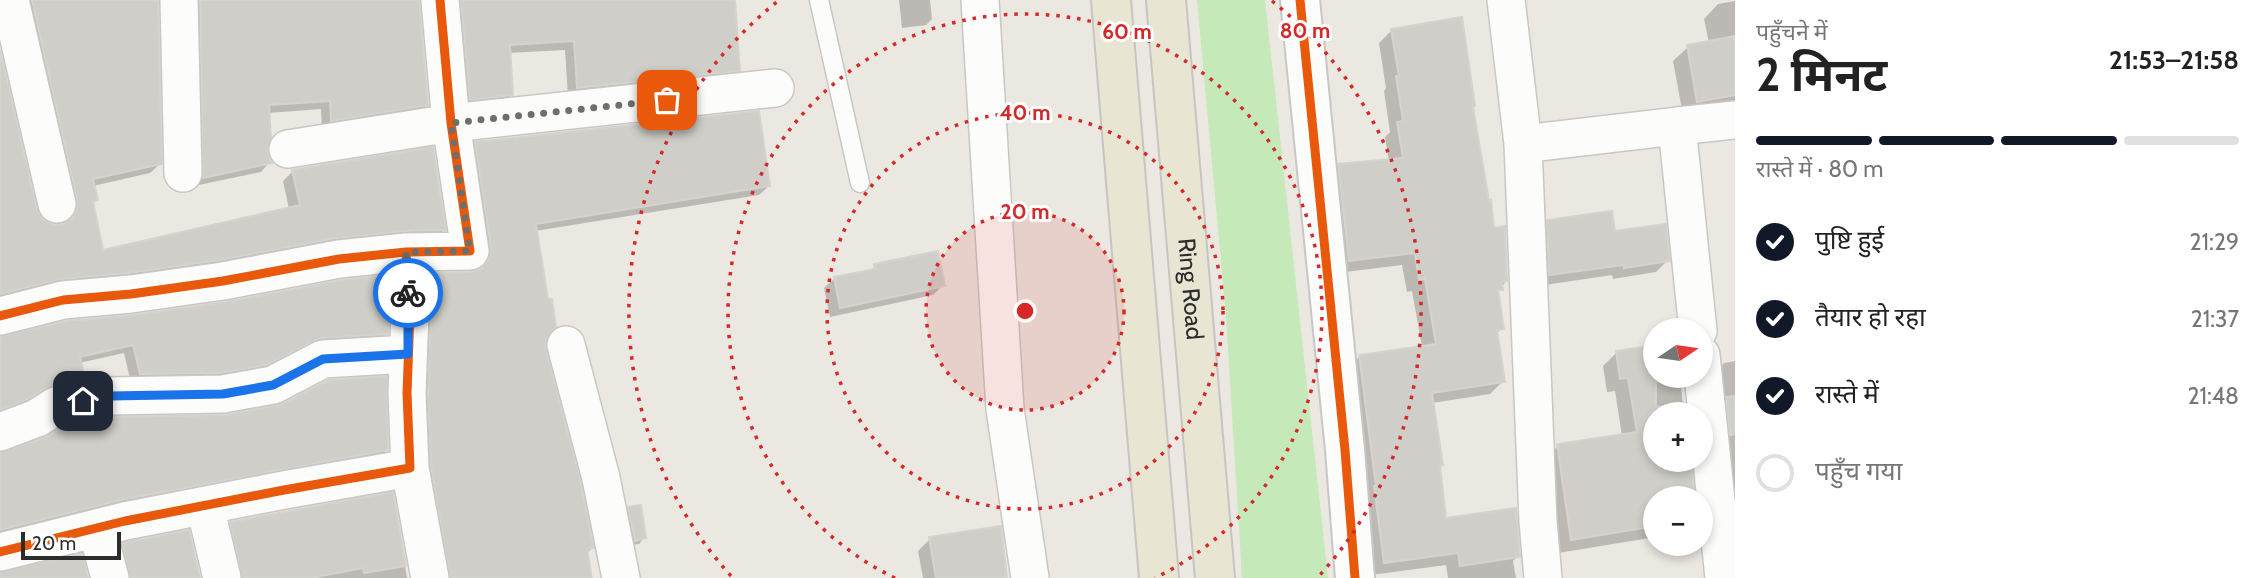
<!DOCTYPE html>
<html lang="hi">
<meta charset="utf-8">
<style>
body{margin:0;font-family:Cabin,"Noto Sans Devanagari",sans-serif;background:#f2f2f2;color:#222;height:100vh;display:flex;flex-direction:column;font-size:26px;white-space:nowrap}
*{box-sizing:border-box;margin:0}
p{font-size:23px;color:#767676}
.icon{flex:none;width:38px;height:38px;fill:none;stroke:currentColor;stroke-width:2;stroke-linecap:round;stroke-linejoin:round}
.map{position:relative;flex:1;overflow:hidden}
.panel{display:flex;flex-direction:column;background:#fff;width:525px}
.panel>*{flex:none}
.needle{width:46px;rotate:77deg}
.fabs{position:absolute;left:1643px;top:318px;display:grid;gap:14px}
.fabs a{display:grid;place-items:center;width:70px;height:70px;border-radius:50%;background:#fff;box-shadow:0 4px 10px #0003;font-size:35px}
.scale{position:absolute;left:21px;bottom:18px;width:100px;box-sizing:border-box;padding-left:7px;border:4px solid #2c2c2c;border-top:0;font-size:19px;line-height:24px;white-space:nowrap;color:#2c2c2c;-webkit-text-stroke:5px #fff;paint-order:stroke}
.pin{position:absolute;display:grid;place-items:center;width:60px;height:60px;color:#fff;margin:-30px;border-radius:14px;box-shadow:0 4px 10px #0006}
.courier{position:absolute;display:grid;place-items:center;width:70px;height:70px;margin:-35px;border:5px solid #1a73e8;border-radius:50%;background:#fff;color:#222;box-shadow:0 2px 9px #0007}
.head em{font-style:normal;font-weight:700}
.head div{display:flex;flex-direction:column-reverse}
.head{display:flex;align-items:center;justify-content:space-between;height:119px;padding:0 21px}
h1{font-size:46px;font-weight:700;line-height:52px}
.bar{display:grid;grid-template-columns:repeat(4,1fr);gap:10px 7px;align-content:center;height:84px;padding:0 21px}
.bar i{height:9px;border-radius:5px;background:#e0e0e0}
.bar .active{background:#111827}
.bar p{grid-column:span 4}
ol{padding:0 21px;list-style:none}
li{display:flex;align-items:center;gap:21px;height:77px}
li p{margin-inline-start:auto}
li .icon{padding:7px;border-radius:50%;background:#111827;color:#fff;stroke-width:4}
li:last-child{color:#767676}
li i{width:38px;height:38px;border:4px solid #e0e0e0;border-radius:50%}
main{display:flex;flex:1;min-height:0}
.map>svg:first-child{display:block}
.green{fill:#c5e9b8}
.shadow{fill:#0003}
.building{fill:#d0cec8;stroke:#d6d3cd;stroke-width:2}
.lines{fill:none;stroke-linecap:round;stroke-linejoin:round}
.service-casing{stroke:#c8c7c7;stroke-width:21}
.minor-casing{stroke:#c8c7c7;stroke-width:40}
.tertiary-casing{stroke:#c8c7c7;stroke-width:42}
.primary-casing{stroke:#c6c5c2;stroke-width:42}
.service{stroke:#fcfcfa;stroke-width:18}
.minor{stroke:#fcfcfa;stroke-width:37}
.tertiary{stroke:#fcfcfa;stroke-width:38}
.primary{stroke:#e8e6d3;stroke-width:38}
.cycleway-casing{stroke:#fff;stroke-width:13}
.cycleway{stroke:#e8590c;stroke-width:9}
.done{stroke:#6f6e6b;stroke-width:7;stroke-dasharray:0 12.6}
.route{stroke:#1a73e8;stroke-width:9}
.ring{fill:none;stroke:#d62828;stroke-width:3.5;stroke-dasharray:3.5 7}
.labels{text-anchor:middle;stroke-width:6;stroke-linejoin:round;paint-order:stroke}
.street-label{font-size:24px;fill:#2c2c2c;stroke:#fff}
.centre{fill:#d62828;stroke:#fff;stroke-width:3.5}
.ring-label{font-size:21px;text-anchor:middle;font-weight:bold;fill:#d62828;stroke:#fff;stroke-width:6;stroke-linejoin:round;paint-order:stroke}
</style>
<main>
<div class="map">
<svg width="1735" height="578" viewBox="0 0 1735 578">
<rect width="100%" height="100%" fill="#ebe8e1"/>
<path class="green" d="M1197,0h68l63,578h-86l-16,-262z"/>
<path class="shadow" d="M19,0h137l4,164 -10,9 -57,13 3,14 -4,4 10,48 187,-43 -6,-28 10,-10 151,59 -10,9 -434,61v-242l35,151 6,11 10,6h10l7,-5 1,-11z
M188,0h230l9,105 -10,9 -95,15 -1,-20 -53,4 -3,39 5,10 -9,10 -67,14z
M449,0h285l4,70 -9,10 -161,17 -3,-47 -57,3 3,41 -9,10 -41,4z
M899,0h31l2,19 -6,6 -24,3z
M1735,1v105l-52,9 -10,-54 15,-14 21,-4 -5,-24 14,-15z
M1392,30l79,78 22,122 13,51 -9,12 5,35 -6,6 7,47 -13,13 -58,9 13,117 73,36 -5,5 3,17h-68l-2,-13 -75,10 -24,-206 13,-13 62,-9 -10,-56 -5,1 -5,-27 -65,8 -11,-94 13,-13 50,-5 -4,-24 5,-5 -6,-41 2,-3 -7,-45z
M476,143l293,43 -10,9 -224,36 12,103 -3,17 48,197 -6,6 3,24h-148l-19,-102 -2,-192 9,-10h42l10,-4 1,-12 -16,-105z
M1548,222l66,11 54,27 -12,12 -43,7 -1,-4 -74,11 -2,-53z
M875,266l68,19 -10,10 -103,22 -6,-29 10,-9 35,-7z
M386,333l-9,10 -122,31 -124,9 -7,-30 -45,10 4,16 -10,9 -33,6 -24,14 -16,6v-76z
M1617,352l39,24h24l4,39h-28v122l-98,16 -14,-93 14,-14 64,-10 -7,-45 -8,1 -4,-26z
M1735,361v208l-23,-194 12,-12z
M387,450l-10,9 -377,78v-83z
M392,494l15,84h-175l-10,-45 9,-10z
M629,509l15,29 -5,6 -10,1 -6,-31z
M930,539l76,39h-83l-5,-27z
M123,545l76,33h-79l-6,-24z"/>
<path class="building" d="M32,0h126l4,164 -69,15 5,21 -5,1 10,49 197,-45 -8,-35 141,-23 13,83 -42,1 -67,7 -117,22 -91,13 -68,6 -61,15v-244l37,159 5,10 10,5 9,1 11,-6 5,-10v-10z
M200,0h219l9,105 -97,16 -1,-20 -61,4 2,33 -4,14 5,11 -69,15z
M461,0h274l5,71 -163,17 -3,-47 -64,4 3,50 -43,5z
M1462,17l13,89 -2,1 16,94 2,-1 3,28 11,-2 2,55 -5,1 1,8h-5l6,39 -7,1 8,52 -73,11 11,72 -3,1 6,52 70,-10 4,49 -60,9 -2,-13 -74,10 -10,-77h2l-17,-131 77,-11 -11,-65 -6,1 -4,-27 -66,8 -11,-97 65,-6 -6,-36 6,-1 -7,-45h3l-8,-47z
M1735,36v59l-38,7 -10,-57z
M759,111l11,75 -234,38 12,75h4l4,28 -5,4 -5,8v11l35,133 13,65 -7,1 5,29h-142l-19,-112 -3,-73 3,-79 -3,-41 43,-1 11,-4 7,-9 2,-11 -16,-106z
M1612,211l3,20 51,-7 4,37 -46,7v-3l-75,10 -2,-55z
M938,251l7,35 -105,22 -6,-31 41,-8 -1,-5z
M386,275l2,59 -67,4 -55,27 -45,8 -81,1 -7,-29 -53,12 5,22 -33,7 -24,13 -28,11v-74l67,-15 67,-6 92,-13 116,-22z
M1656,345v62l29,-4 1,12h-30v45h35l4,39h-39v27l-85,14 -14,-96 80,-12 -9,-54 -8,1 -4,-28z
M387,376l1,74 -267,50 -121,30v-78l44,-14 20,-12 47,-9 116,-2 55,-11 47,-24z
M1735,396v38l-5,1 -4,-38z
M393,492l13,74 -42,7 -1,-5 -53,10h-68l-12,-56z
M641,505l5,33 -11,3 -7,-34z
M1001,526l6,52h-71l-7,-41z
M189,530l11,48h-70l-8,-35z
M82,553l6,25h-88v-6z"/>
<g class="lines">
<defs>
<path id="service" d="M819,0l41,183"/>
<path id="minor" d="M10,0l47,204
M179,0l4,173
M980,0l25,409 25,169
M1506,0l17,144 15,377 5,57
M1677,126l58,-6
M1523,144l154,-18 21,205
M288,149l163,-26 324,-35
M0,316l63,-16 68,-6 92,-13 116,-22 67,-7 64,-1 -19,-128 -11,-123
M566,345l35,133 20,100
M1701,355l23,223
M0,432l37,-14 19,-12 53,-10 114,-2 50,-9 50,-26 85,-5
M410,468l20,110
M205,506l17,72
M97,529l13,49
M0,552l125,-31 159,-31 126,-22 -3,-75 3,-80 -4,-61"/>
<path id="tertiary" d="M1300,0l45,450 10,128"/>
<g id="primary">
<path d="M1111,0l48,578"/>
<path id="s1" d="M1166,0l49,578"/>
</g>
</defs>
<use href="#service" class="service-casing"/>
<use href="#minor" class="minor-casing"/>
<use href="#tertiary" class="tertiary-casing"/>
<use href="#primary" class="primary-casing"/>
<use href="#service" class="service"/>
<use href="#minor" class="minor"/>
<use href="#tertiary" class="tertiary"/>
<use href="#primary" class="primary"/>
<defs>
<path id="cycleway" d="M1300,0l45,450 10,128
M0,316l63,-16 68,-6 92,-13 116,-22 67,-7 64,-1 -19,-128 -11,-123
M0,552l125,-31 159,-31 126,-22 -3,-75 3,-80 -4,-61"/>
</defs>
<use href="#cycleway" class="cycleway-casing"/>
<use href="#cycleway" class="cycleway"/>
</g>
<g class="lines">
<path class="done" d="M408,293l-2,-41 64,-1 -19,-128 216,-23"/>
<path class="route" d="M83,401l27,-5 113,-2 50,-9 50,-26 85,-5v-61"/>
</g>
<circle cx="1025" cy="311" r="99" fill="#d62828" fill-opacity=".12"/>
<g class="ring">
<circle cx="1025" cy="311" r="99"/>
<circle cx="1025" cy="311" r="198"/>
<path d="M895 578A297 297 0 1 1 1155 578"/>
<path d="M731 576A396 396 0 0 1 778 1M1272 1A396 396 0 0 1 1319 576"/>
</g>
<g class="labels">
<g class="street-label">
<text dy="8" stroke="none"><textPath href="#s1" startOffset="290">Ring Road</textPath></text>
</g>
</g>
<circle cx="1025" cy="311" r="10" class="centre"/>
<g class="ring-label">
<text x="1305" y="38">80 m</text>
<text x="1127" y="39">60 m</text>
<text x="1025" y="120">40 m</text>
<text x="1025" y="219">20 m</text>
</g>
</svg>
<div class="fabs">
<a><svg class="needle" viewBox="-14 -14 28 28"><path d="M0-13l5 13h-10z" fill="#e53935"/><path d="M0 13l5-13h-10z" fill="#767676"/></svg></a>
<a>+</a>
<a>−</a>
</div>
<div class="scale">20 m</div>
<div class="pin" style="left:667px;top:100px;background:#ea580c"><svg class="icon" aria-label="bag" viewBox="0 0 24 24"><path d="M5 8h14l-1 12H6zM9 8a3 3 0 0 1 6 0"/></svg></div>
<div class="pin" style="left:83px;top:401px;background:#1f2937"><svg class="icon" aria-label="home" viewBox="0 0 24 24"><path d="M3 11l9-7 9 7M6 9v11h12V9"/></svg></div>
<div class="courier" style="left:408px;top:293px"><svg class="icon" aria-label="bike" viewBox="0 0 24 24"><circle cx="6" cy="16" r="4"/><circle cx="18" cy="16" r="4"/><path d="M6 16l4-8h5l3 8M10 8l3 8H6M13 5h3"/></svg></div>
</div>
<section class="panel">
<div class="head"><div><h1>2 मिनट</h1><p>पहुँचने में</p></div><em>21:53–21:58</em></div>
<div class="bar"><i class="active"></i><i class="active"></i><i class="active"></i><i></i><p>रास्ते में · 80 m</p></div>
<ol>
<li><svg class="icon" aria-label="check" viewBox="0 0 24 24"><path d="M5 12l5 5 9-10"/></svg>पुष्टि हुई<p>21:29</p></li>
<li><svg class="icon" aria-label="check" viewBox="0 0 24 24"><path d="M5 12l5 5 9-10"/></svg>तैयार हो रहा<p>21:37</p></li>
<li><svg class="icon" aria-label="check" viewBox="0 0 24 24"><path d="M5 12l5 5 9-10"/></svg>रास्ते में<p>21:48</p></li>
<li><i></i>पहुँच गया</li>
</ol>
</section>
</main>
